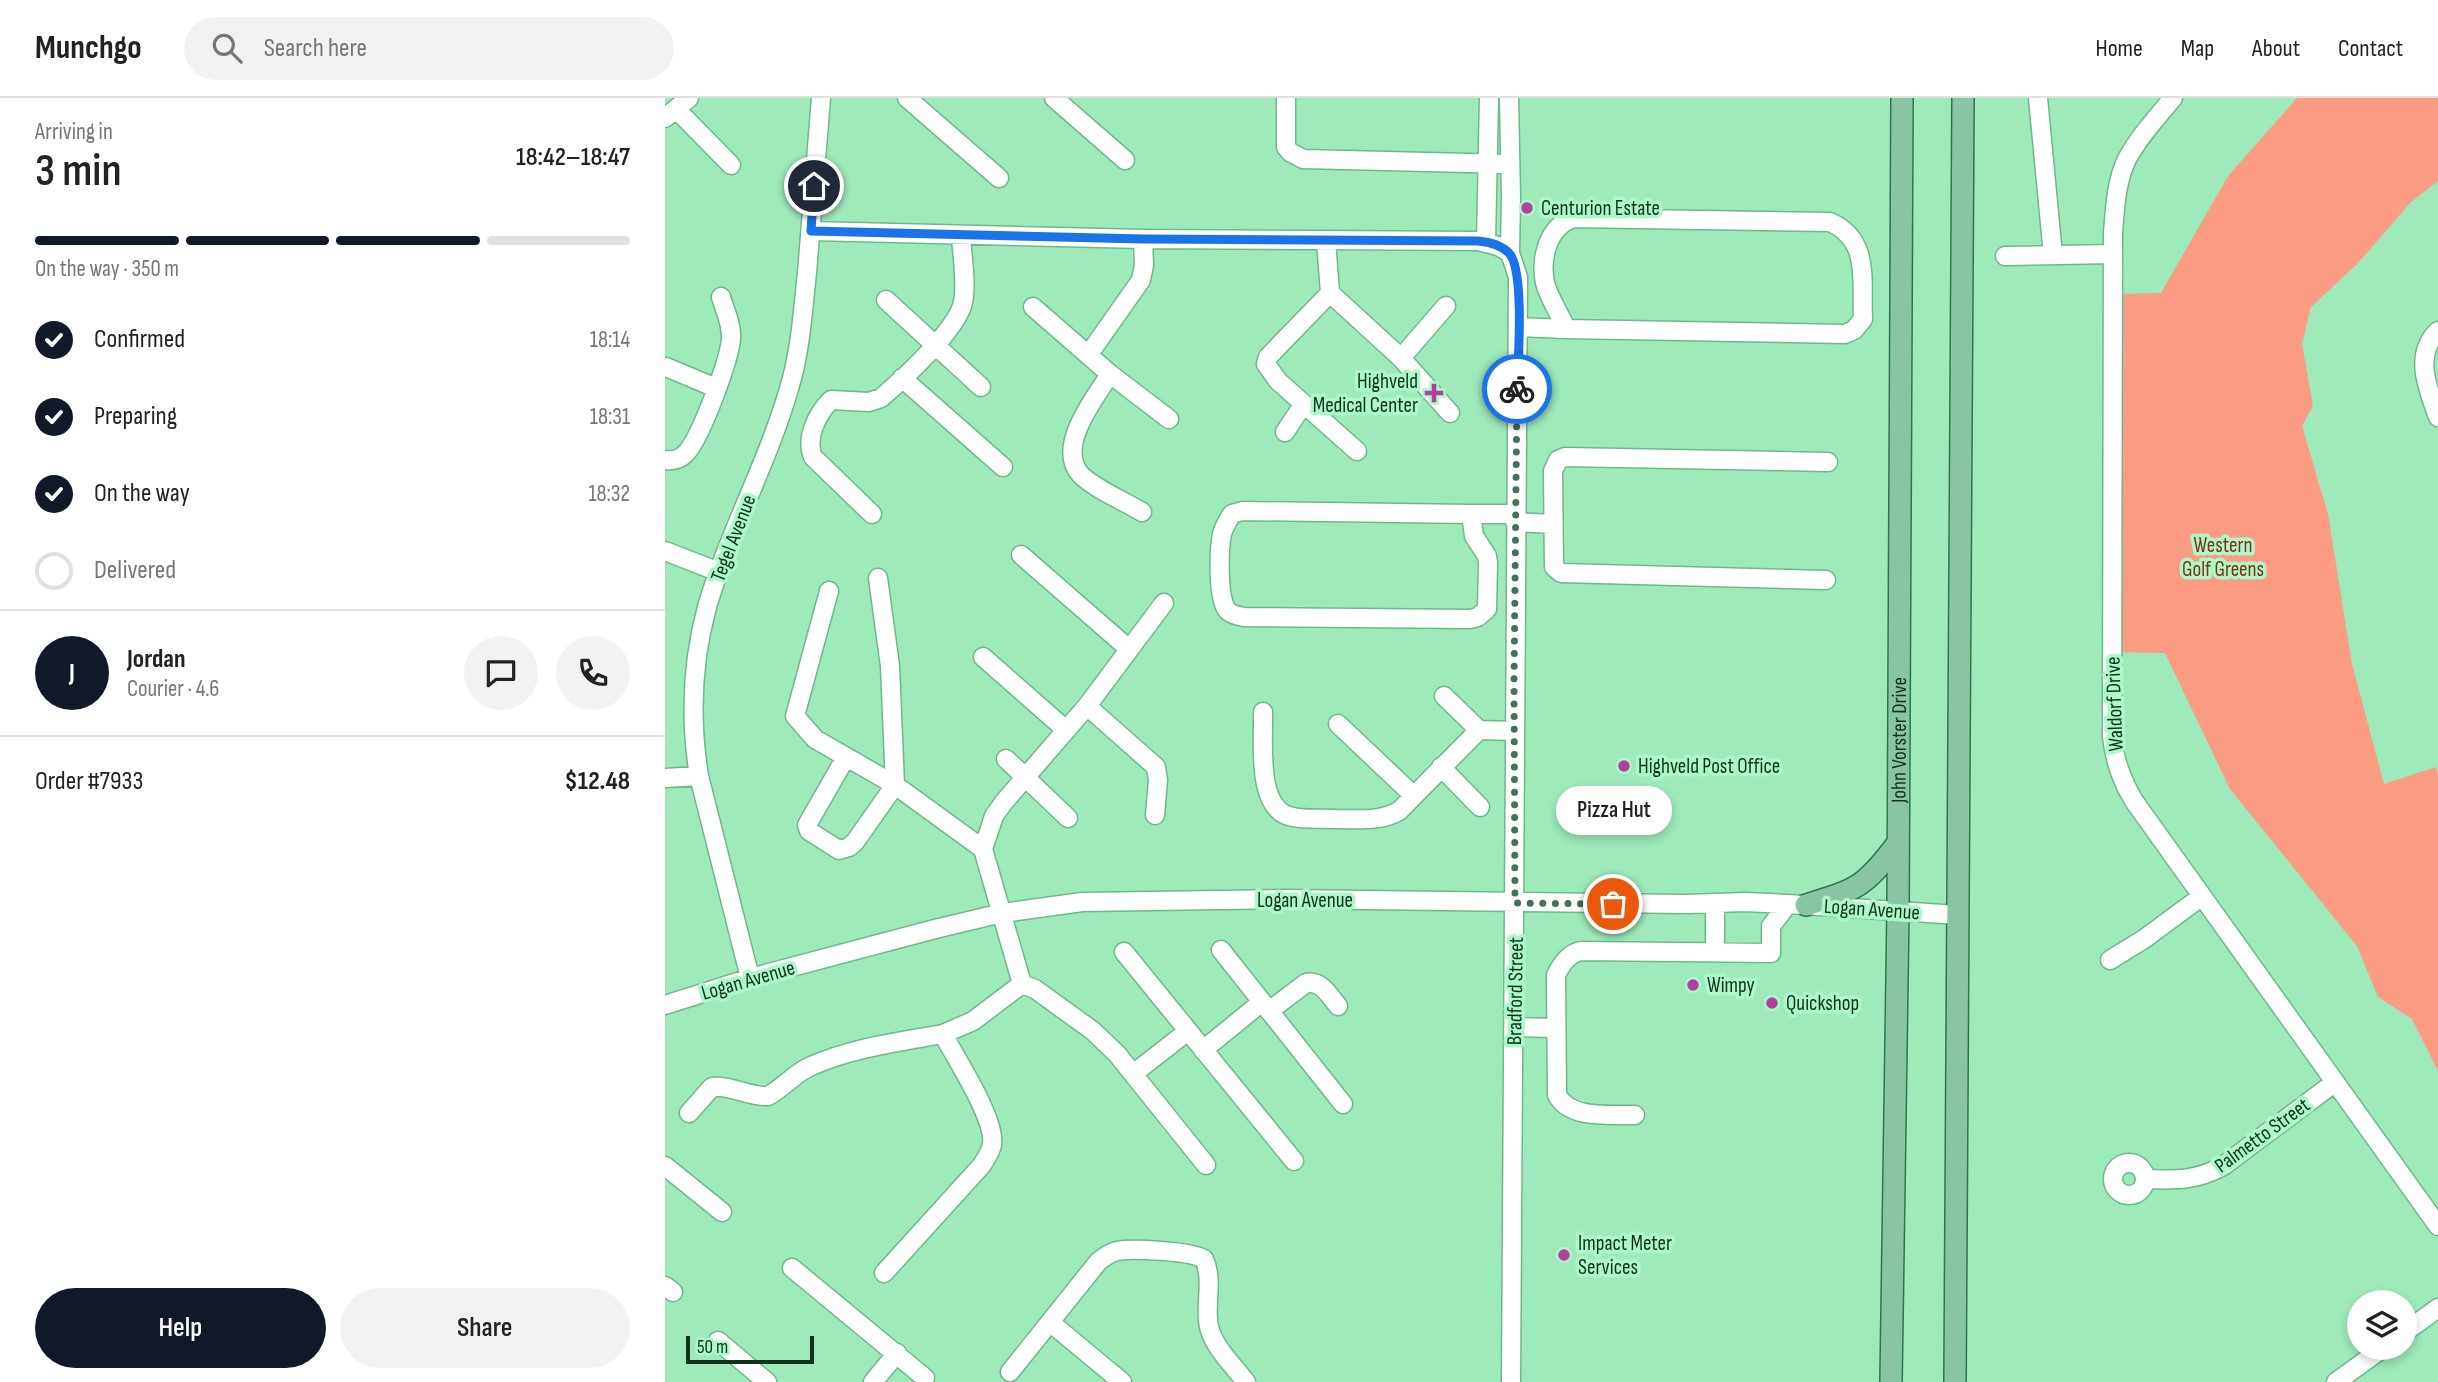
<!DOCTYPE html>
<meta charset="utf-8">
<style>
body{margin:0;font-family:"Sofia Sans Condensed",sans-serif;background:#f2f2f2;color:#222;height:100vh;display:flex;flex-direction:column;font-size:26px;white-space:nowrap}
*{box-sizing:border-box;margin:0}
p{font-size:23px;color:#767676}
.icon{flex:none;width:38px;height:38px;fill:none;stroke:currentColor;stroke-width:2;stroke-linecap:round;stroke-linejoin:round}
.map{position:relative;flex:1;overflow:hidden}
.sheet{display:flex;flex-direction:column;background:#fff;width:665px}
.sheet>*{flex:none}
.buttons{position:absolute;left:1682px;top:1192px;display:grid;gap:14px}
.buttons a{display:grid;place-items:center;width:70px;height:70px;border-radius:50%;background:#fff;box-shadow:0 4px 10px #0003;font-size:35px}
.scale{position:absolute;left:21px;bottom:18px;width:128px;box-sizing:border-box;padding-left:7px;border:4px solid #12311f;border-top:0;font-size:19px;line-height:24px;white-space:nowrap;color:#12311f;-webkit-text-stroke:5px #abf8c8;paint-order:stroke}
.pin{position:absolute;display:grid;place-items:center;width:60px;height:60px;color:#fff;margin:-30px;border:4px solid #fff;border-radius:50%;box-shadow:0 2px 7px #0007}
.courier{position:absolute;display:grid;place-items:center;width:70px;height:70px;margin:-35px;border:5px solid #1a73e8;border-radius:50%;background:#fff;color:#222;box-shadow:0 2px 9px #0007}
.bubble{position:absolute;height:49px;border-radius:24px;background:#fff;box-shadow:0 4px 10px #0003;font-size:23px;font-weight:600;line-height:49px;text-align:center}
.summary em{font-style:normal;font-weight:600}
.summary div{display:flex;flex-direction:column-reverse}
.summary{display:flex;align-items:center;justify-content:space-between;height:119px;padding:0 35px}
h1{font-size:46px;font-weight:600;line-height:52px}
.bar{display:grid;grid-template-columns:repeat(4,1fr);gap:10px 7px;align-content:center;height:84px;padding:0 35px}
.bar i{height:9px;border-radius:5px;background:#e0e0e0}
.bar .on{background:#111827}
.bar p{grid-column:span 4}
.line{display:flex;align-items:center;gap:18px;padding:0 35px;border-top:2px solid #e0e0e0}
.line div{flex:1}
.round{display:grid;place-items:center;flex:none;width:74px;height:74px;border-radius:37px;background:#f2f2f2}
ol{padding:0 35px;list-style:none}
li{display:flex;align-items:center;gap:21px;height:77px}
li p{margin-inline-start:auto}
li .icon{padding:7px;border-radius:50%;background:#111827;color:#fff;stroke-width:4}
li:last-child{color:#767676}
li i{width:38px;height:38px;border:4px solid #e0e0e0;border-radius:50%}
.button{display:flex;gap:14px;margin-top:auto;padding:14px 35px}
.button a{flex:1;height:80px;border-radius:42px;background:#111827;color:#fff;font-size:28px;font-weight:600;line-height:80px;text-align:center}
.button a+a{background:#f2f2f2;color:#222}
header{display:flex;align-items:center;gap:42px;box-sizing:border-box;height:98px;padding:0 35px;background:#fff;border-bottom:2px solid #e0e0e0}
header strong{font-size:33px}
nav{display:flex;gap:38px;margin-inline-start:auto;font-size:24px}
.search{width:490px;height:63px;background:#f2f2f2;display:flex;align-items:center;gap:18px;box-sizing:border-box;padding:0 24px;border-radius:38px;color:#767676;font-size:26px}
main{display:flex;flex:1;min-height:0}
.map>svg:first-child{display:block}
.green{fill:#fc9c82}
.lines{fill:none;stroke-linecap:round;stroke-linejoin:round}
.minor-casing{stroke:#6eb98b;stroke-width:21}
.major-casing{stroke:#2b784e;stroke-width:24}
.minor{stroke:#fff;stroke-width:18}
.major{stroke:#88c5a4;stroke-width:21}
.done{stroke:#437256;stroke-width:7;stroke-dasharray:0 12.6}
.route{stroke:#1a73e8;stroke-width:9}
.poi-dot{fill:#b3419c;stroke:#abf8c8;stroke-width:2.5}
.labels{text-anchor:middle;stroke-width:7;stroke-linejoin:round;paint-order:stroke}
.poi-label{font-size:21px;fill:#12311f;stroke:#abf8c8;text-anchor:start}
.street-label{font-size:21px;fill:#12311f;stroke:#abf8c8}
.park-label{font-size:21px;fill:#862d13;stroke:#abf8c8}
</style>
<header>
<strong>Munchgo</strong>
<div class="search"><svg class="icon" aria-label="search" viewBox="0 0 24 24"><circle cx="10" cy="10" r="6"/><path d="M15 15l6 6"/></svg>Search here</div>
<nav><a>Home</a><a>Map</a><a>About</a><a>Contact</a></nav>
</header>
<main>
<section class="sheet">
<div class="summary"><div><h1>3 min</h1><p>Arriving in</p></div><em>18:42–18:47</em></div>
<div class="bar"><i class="on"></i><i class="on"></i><i class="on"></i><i></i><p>On the way · 350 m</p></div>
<ol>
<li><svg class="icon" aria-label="check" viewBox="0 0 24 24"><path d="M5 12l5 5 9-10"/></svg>Confirmed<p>18:14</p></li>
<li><svg class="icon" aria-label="check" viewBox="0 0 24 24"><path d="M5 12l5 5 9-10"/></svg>Preparing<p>18:31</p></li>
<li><svg class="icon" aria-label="check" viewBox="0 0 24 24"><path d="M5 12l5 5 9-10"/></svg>On the way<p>18:32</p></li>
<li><i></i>Delivered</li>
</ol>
<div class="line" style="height:126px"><b class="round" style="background:#111827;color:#fff">J</b><div><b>Jordan</b><p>Courier · 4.6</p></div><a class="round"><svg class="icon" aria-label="chat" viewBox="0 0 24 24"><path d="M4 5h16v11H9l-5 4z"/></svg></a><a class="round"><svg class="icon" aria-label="phone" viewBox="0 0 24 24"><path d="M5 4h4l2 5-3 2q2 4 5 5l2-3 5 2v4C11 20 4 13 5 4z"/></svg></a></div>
<div class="line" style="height:91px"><div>Order #7933</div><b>$12.48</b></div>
<div class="button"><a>Help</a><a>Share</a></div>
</section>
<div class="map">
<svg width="1773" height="1284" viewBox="0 0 1773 1284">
<rect width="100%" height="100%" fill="#9eeabb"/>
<path class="green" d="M1632,0h141v83l-27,21 -53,61 -47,44 -9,37 11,62 -11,20 26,88 24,150 32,120 52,-17 2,7v297l-26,-52 -34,-22 -21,-51 -127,-157 -65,-136 -53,-1 1,-358 48,-1 67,-117z"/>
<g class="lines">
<defs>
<path id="minor" d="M242,0l92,80
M389,0l71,62
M621,0v49l4,5 13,7 207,5
M844,0l2,99 -1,56
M1373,0l15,157
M1508,0c-16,19 -34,39 -46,61 -11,22 -12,50 -14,74l-1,504c3,24 9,42 22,64l304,425
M12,12l54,55
M0,20l24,-20
M146,133l332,8 335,2 20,5 12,7 8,24 -7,1105
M661,142l4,53
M821,144l3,-144
M1340,158l108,-2
M221,202l95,87
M368,209l77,67 59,45
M854,229l47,2 279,5 9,-4 9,-11c-2,-37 8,-79 -33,-97l-256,-4c-26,8 -34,40 -29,65 4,15 15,31 21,46
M1773,233c-25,24 -10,58 0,86
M424,256l52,-74 3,-15 -1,-26
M736,260l45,-52
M1,269l50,21
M445,276c-15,24 -54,72 -30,100 13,14 44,27 62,38
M237,280l101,89
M620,334l18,-27
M692,353l-79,-70 -12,-17 2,-7 62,-64 71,65 49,55
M0,362c8,1 14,0 20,-6 15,-14 44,-93 46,-115 1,-15 -6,-28 -10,-42
M577,413l229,3 3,22 13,20 1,7 -1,46 -9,8 -8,2 -226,-2c-5,-1 -12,-2 -16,-6 -11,-10 -9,-62 -6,-77 2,-7 6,-14 10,-20z
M207,416l-59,-57c-8,-19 4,-43 18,-57l38,2 12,-4c21,-18 77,-69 82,-96 4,-18 -1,-47 -2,-66
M806,416h44
M850,424l37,2
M0,453l54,21
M356,457l108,94
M1161,482l-265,-7 -7,-6 -1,-96 5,-11 7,-3 263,5
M164,493l-34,125 20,23 80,46 88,64
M318,559l83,73
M779,598l35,34
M422,608l69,61 2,13 -3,35
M598,614c1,29 -8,99 30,105 13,3 29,1 43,2 22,0 43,3 63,-8l80,-81 35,1
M673,626l76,72
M181,659l-39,68 2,6 30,19 10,-3 6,-5 40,-57 -5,-119 -12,-88
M341,661l62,59
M776,669l39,40
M0,680l34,-2
M1050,806v47
M556,852l122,154
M459,854l170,209
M1445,862l34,-21 57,-42
M85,880l-51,-202c-9,-56 -7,-114 8,-169 23,-78 64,-150 85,-229 9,-34 11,-70 15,-105 5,-58 9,-117 14,-175
M357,886l-39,-135 11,-33 10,-14 83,-96 77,-103
M357,886l13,5 58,42 24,23 89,111
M0,907l85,-27 185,-49 67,-16 80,-11 202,-3 402,5 59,-2 43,2 171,11
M604,913l37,-28c15,-3 23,12 32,23
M849,929l41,1
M278,936l30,-13 49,-37
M538,952l59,-48
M468,976l55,-43
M24,1015l23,-26c19,-2 37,10 56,9 15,-8 26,-22 41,-29 42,-19 89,-25 134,-33 13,25 53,85 49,111 -2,8 -6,13 -10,20l-98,108
M970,1017c-24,-1 -65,5 -78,-20l-1,-120c5,-10 13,-23 26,-24l189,2v-27l17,-22
M1448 1081a16 16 0 1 1 32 0a16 16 0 1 1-32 0Z
M0,1068l57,46
M1481,1081c30,1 50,2 77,-13l111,-83
M127,1170l133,110
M0,1188l8,6
M386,1225l71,59
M1740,1234l33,-24
M53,1243l49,41
M345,1274l88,-110c6,-5 11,-9 19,-11 15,-3 74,0 87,8 9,19 2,41 4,61 1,23 25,45 38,62
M208,1284l24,-29
M1671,1284l47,-34"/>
<g id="major">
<path d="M1141,807c51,-16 58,-17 91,-61"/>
<path id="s1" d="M1226,1284l7,-472 4,-812"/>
<path d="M1290,1284l8,-1284"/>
</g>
</defs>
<use href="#minor" class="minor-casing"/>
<use href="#major" class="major-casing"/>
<use href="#minor" class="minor"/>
<use href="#major" class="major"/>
</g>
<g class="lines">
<path class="done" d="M852,291l-3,293 1,221 98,1"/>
<path class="route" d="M149,88l-3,45 332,8 335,2c11,1 23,4 31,12 16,17 9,110 8,136"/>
</g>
<g class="poi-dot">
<circle cx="862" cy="110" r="7"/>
<path d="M765.5 284.5h7v7h7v7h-7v7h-7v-7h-7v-7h7z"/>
<circle cx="959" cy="668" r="7"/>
<circle cx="1028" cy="887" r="7"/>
<circle cx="1107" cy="905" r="7"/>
<circle cx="899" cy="1157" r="7"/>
</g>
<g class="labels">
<g class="poi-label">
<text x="876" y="117">Centurion Estate</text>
<text x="753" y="290" text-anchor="end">Highveld<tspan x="753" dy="24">Medical Center</tspan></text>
<text x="973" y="675">Highveld Post Office</text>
<text x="1042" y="894">Wimpy</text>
<text x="1121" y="912">Quickshop</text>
<text x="913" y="1152">Impact Meter<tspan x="913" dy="24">Services</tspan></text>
</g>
<g class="street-label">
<text transform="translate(68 440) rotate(-69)" y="7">Tegel Avenue</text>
<text transform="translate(1449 606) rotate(-92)" y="7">Waldorf Drive</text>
<text dy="7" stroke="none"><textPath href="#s1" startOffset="642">John Vorster Drive</textPath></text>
<text x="640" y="809">Logan Avenue</text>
<text transform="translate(1207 811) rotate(4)" y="7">Logan Avenue</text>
<text transform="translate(83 882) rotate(-16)" y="7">Logan Avenue</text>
<text transform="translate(850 893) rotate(-89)" y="7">Bradford Street</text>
<text transform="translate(1597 1037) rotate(-36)" y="7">Palmetto Street</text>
</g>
<g class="park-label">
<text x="1558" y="454">Western<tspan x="1558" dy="24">Golf Greens</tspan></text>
</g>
</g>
</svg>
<div class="buttons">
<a><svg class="icon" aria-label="layers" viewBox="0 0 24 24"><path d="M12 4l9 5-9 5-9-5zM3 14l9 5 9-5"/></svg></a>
</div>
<div class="scale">50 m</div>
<div class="pin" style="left:948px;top:806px;background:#ea580c"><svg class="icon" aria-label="bag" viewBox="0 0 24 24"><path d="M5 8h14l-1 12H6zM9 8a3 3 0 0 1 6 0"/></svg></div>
<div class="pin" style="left:149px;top:88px;background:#1f2937"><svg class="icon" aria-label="home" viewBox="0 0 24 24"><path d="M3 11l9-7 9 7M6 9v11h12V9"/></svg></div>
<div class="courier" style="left:852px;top:291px"><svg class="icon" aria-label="bike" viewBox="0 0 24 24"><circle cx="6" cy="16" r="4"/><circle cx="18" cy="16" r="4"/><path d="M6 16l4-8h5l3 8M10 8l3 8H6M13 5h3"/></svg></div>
<div class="bubble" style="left:891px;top:688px;width:116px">Pizza Hut</div>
</div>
</main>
